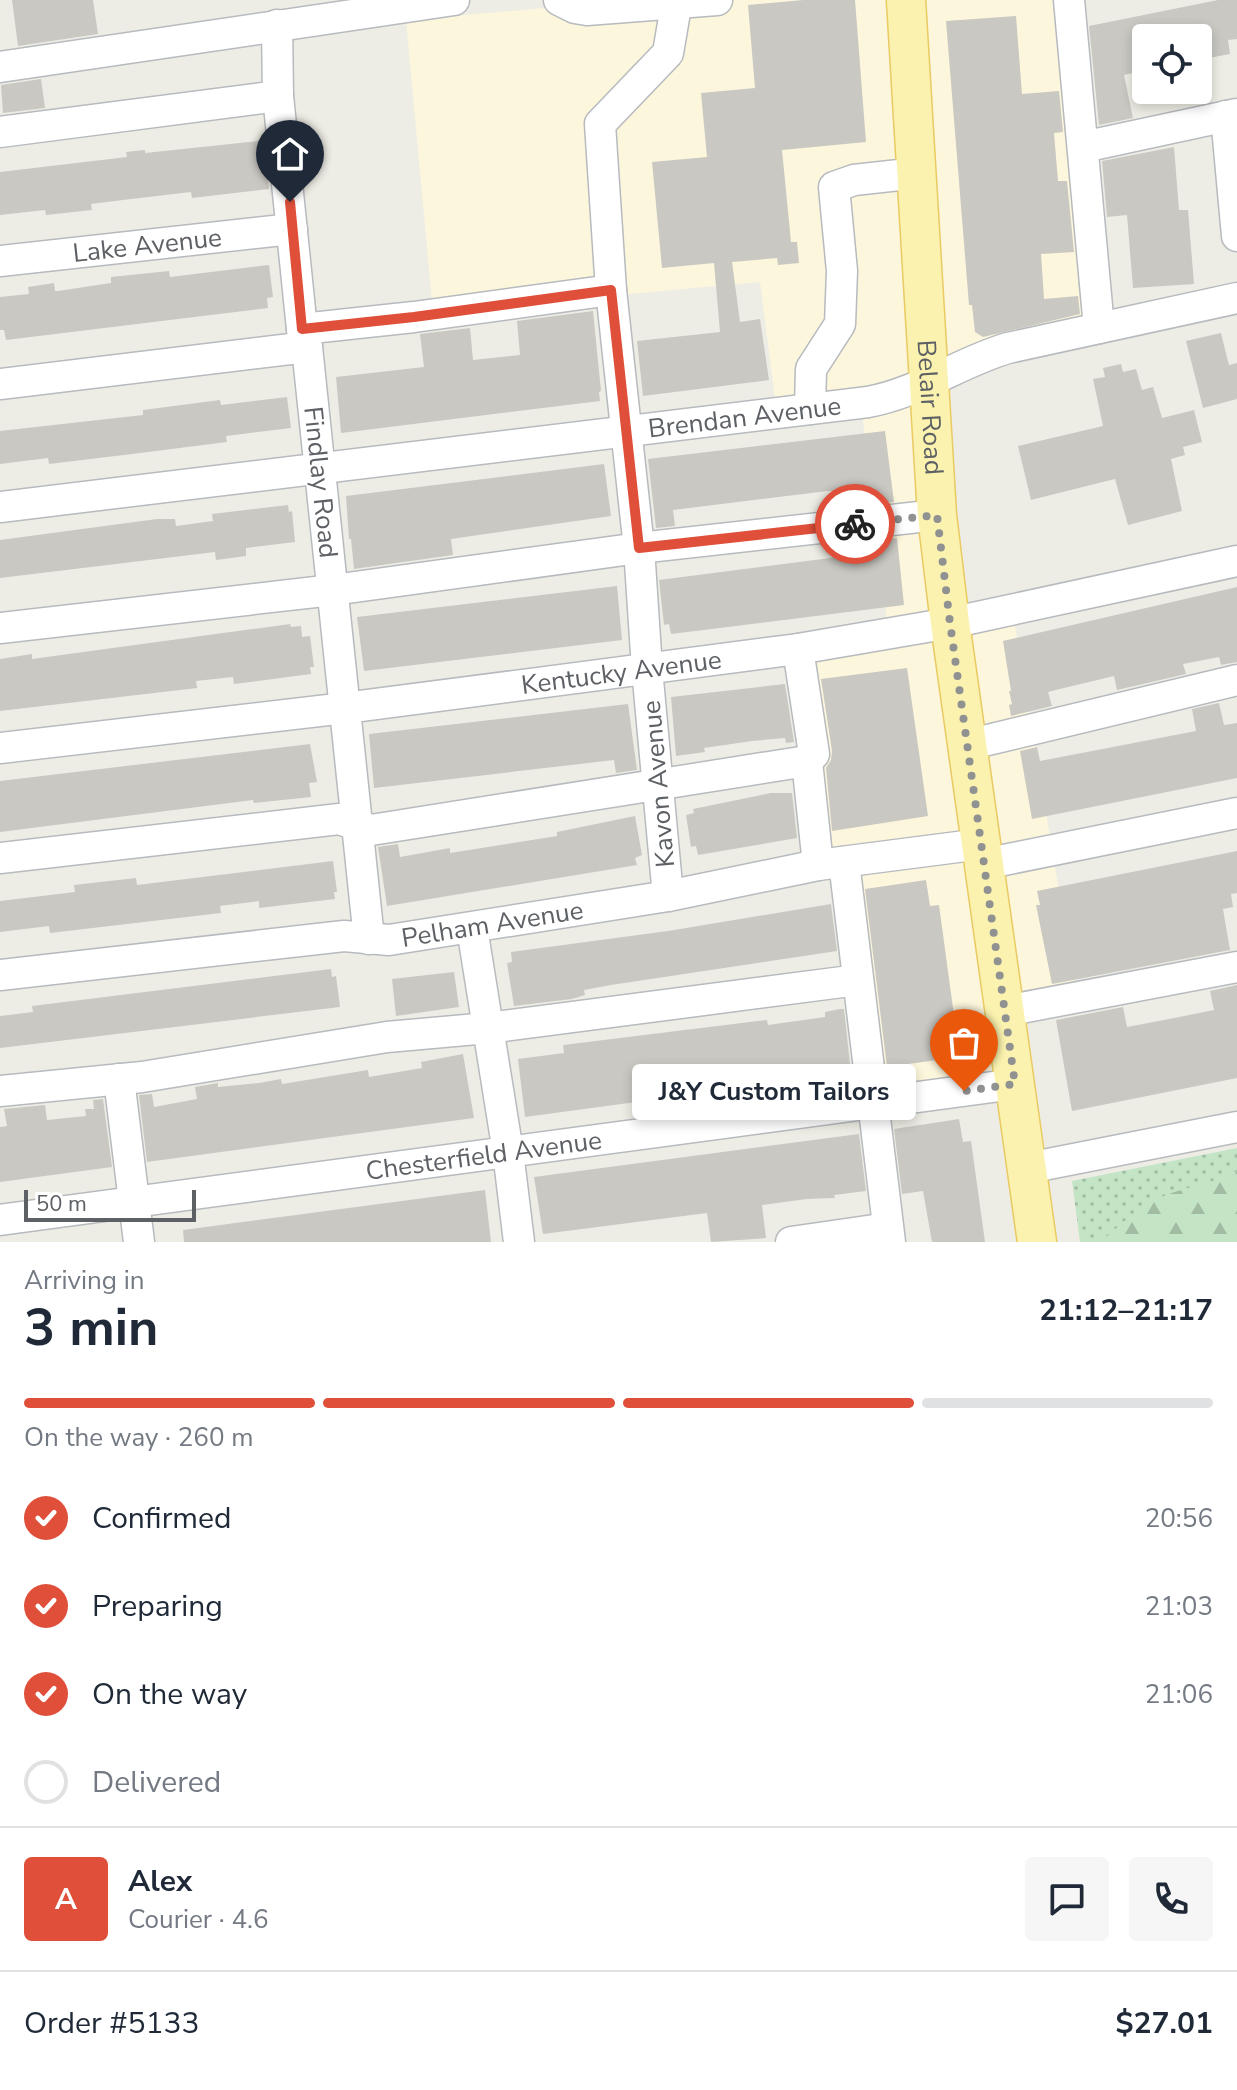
<!DOCTYPE html>
<meta charset="utf-8">
<style>
body{margin:0;font-family:"Nunito Sans",sans-serif;background:#f6f6f7;color:#1f2937;height:100vh;display:flex;flex-direction:column;font-size:30px;white-space:nowrap}
*{box-sizing:border-box;margin:0}
p{font-size:26px;color:#747a83}
.icon{flex:none;width:44px;height:44px;fill:none;stroke:currentColor;stroke-width:2;stroke-linecap:round;stroke-linejoin:round}
.map{position:relative;height:1242px;overflow:hidden}
.side{display:flex;flex-direction:column;background:#fff;flex:1}
.side>*{flex:none}
.fabs{position:absolute;left:1132px;top:24px;display:grid;gap:16px}
.fabs a{display:grid;place-items:center;width:80px;height:80px;border-radius:8px;background:#fff;box-shadow:0 4px 12px #0003;font-size:40px}
.scale{position:absolute;left:24px;bottom:20px;width:172px;box-sizing:border-box;padding-left:8px;border:4px solid #5d6064;border-top:0;font-size:22px;line-height:28px;white-space:nowrap;color:#5d6064;-webkit-text-stroke:6px #fff;paint-order:stroke}
.pin{position:absolute;display:grid;place-items:center;width:68px;height:68px;color:#fff;margin:-82px -34px;border-radius:50% 50% 50% 0;rotate:-45deg;box-shadow:0 0 8px #0007}
.pin .icon{rotate:45deg}
.courier{position:absolute;display:grid;place-items:center;width:80px;height:80px;margin:-40px;border:6px solid #df4f3a;border-radius:50%;background:#fff;color:#222;box-shadow:0 2px 10px #0007}
.bubble{position:absolute;height:56px;border-radius:8px;background:#fff;box-shadow:0 4px 12px #0003;font-size:26px;font-weight:700;line-height:56px;text-align:center}
.summary em{font-style:normal;font-weight:700}
.summary div{display:flex;flex-direction:column-reverse}
.summary{display:flex;align-items:center;justify-content:space-between;height:136px;padding:0 24px}
h1{font-size:52px;font-weight:700;line-height:60px}
.bar{display:grid;grid-template-columns:repeat(4,1fr);gap:12px 8px;align-content:center;height:96px;padding:0 24px}
.bar i{height:10px;border-radius:6px;background:#e0e1e3}
.bar .active{background:#df4f3a}
.bar p{grid-column:span 4}
.line{display:flex;align-items:center;gap:20px;padding:0 24px;border-top:2px solid #e0e1e3}
.line div{flex:1}
.round{display:grid;place-items:center;flex:none;width:84px;height:84px;border-radius:8px;background:#f6f6f7}
ol{padding:0 24px;list-style:none}
li{display:flex;align-items:center;gap:24px;height:88px}
li p{margin-inline-start:auto}
li .icon{padding:8px;border-radius:50%;background:#df4f3a;color:#fff;stroke-width:4}
li:last-child{color:#747a83}
li i{width:44px;height:44px;border:4px solid #e0e1e3;border-radius:50%}
.map>svg:first-child{display:block}
.commercial{fill:#fcf6dc}
.grass{fill:url(#grass-dots)}
.forest{fill:url(#forest-firs)}
.building{fill:#cac8c2}
.lines{fill:none;stroke-linecap:round;stroke-linejoin:round}
.minor-casing{stroke:#b7babe;stroke-width:33}
.major-casing{stroke:#e9ca63;stroke-width:41}
.minor{stroke:#fff;stroke-width:30}
.major{stroke:#faf2ae;stroke-width:38}
.done{stroke:#909191;stroke-width:8;stroke-dasharray:0 14.4}
.route{stroke:#df4f3a;stroke-width:10}
.labels{text-anchor:middle;stroke-width:7;stroke-linejoin:round;paint-order:stroke}
.street-label{font-size:26px;fill:#5d6064;stroke:#fff}
</style>
<div class="map">
<svg width="1237" height="1242" viewBox="0 0 1237 1242">
<defs>
<pattern id="grass-dots" width="8" height="8" patternUnits="userSpaceOnUse" patternTransform="scale(2)"><rect width="8" height="8" fill="#c3e4c5"/><path d="M2 2h.1M6 6h.1" fill="none" stroke="#a2bca4" stroke-width="1.8" stroke-linecap="round"/></pattern>
<pattern id="forest-firs" width="22" height="20" patternUnits="userSpaceOnUse" patternTransform="scale(2)"><rect width="22" height="20" fill="#c3e4c5"/><path d="M5 1l3.5 6h-7zM16 11l3.5 6h-7z" fill="#a2bca4"/></pattern>
</defs>
<rect width="100%" height="100%" fill="#eeede5"/>
<path class="commercial" d="M636,0h435l27,328 -169,40 22,253 61,-13 64,386 -75,15 10,75 -138,15 -32,-232 -19,2 -24,-219 91,-11 -28,-235 -84,10 -17,-132 -327,30 -27,-292z"/>
<path class="grass" d="M1237,1148v94h-157l-8,-61z"/>
<path class="forest" d="M1237,1171v71h-134l2,-4c19,-17 37,-33 61,-43 23,-9 49,-12 71,-24z"/>
<path class="building" d="M12,0h81l5,34 -80,12z
M803,0h52l11,142 -84,8 9,92h6l2,21 -21,2 -1,-7 -45,4 8,60 20,-3 9,61 -126,16 -6,-55 83,-9 -6,-69 -52,5 -10,-106 55,-5 -6,-64 54,-5 -7,-83z
M1218,0h19v39l-9,1 2,14 -32,6v-22h-52v32l-22,5 9,43 -34,7 -10,-99z
M1016,16l6,78 37,-3 4,41 -9,1 4,48h9l7,71 -33,2 3,45 34,-3 2,18 -97,23 -8,-5 -3,-27h-3l-23,-284z
M41,79l4,29 -42,5 -2,-28z
M258,141l1,9h6l4,39 -77,9 -1,-6 -68,8 -32,4 1,6 -46,5 -1,-5 -45,5v-43l127,-15 -1,-5 9,-1 10,-1v3z
M1174,147l5,63h9l6,74 -61,4 -6,-73 -20,2 -5,-56z
M269,265l4,32 -6,1 1,10 -262,32 -2,-10h-4v-33l29,-3 -1,-7 26,-4 1,8h3l53,-8v-6l58,-6 1,6z
M593,311l8,80 -2,1 1,9 -259,32 -5,-56 88,-10 -4,-33 50,-6 3,32 47,-5 -3,-34z
M1221,333l8,32 8,-2v36l-34,9 -17,-67z
M1121,364l2,8 13,-3 6,21 11,-3 9,31 32,-8 8,32 -19,5 2,8 -14,4 11,52 -54,14 -13,-46 -84,21 -13,-54 85,-20 -10,-47 12,-2 -2,-9z
M287,397l4,31 -65,8 1,6 -95,12 -83,10 -1,-6 -48,6v-33l143,-16v-5l77,-10 1,5z
M885,431l9,71 -21,2 -1,-16 -44,3 -155,19 2,16 -19,2 -8,-69z
M604,464l7,52 -160,23 2,16 -99,14 -3,-30h-2l-3,-43z
M288,505l1,7 3,-1 3,31 -49,6v8l-30,4 -1,-8 -215,26v-38l157,-21h18l1,7 37,-5 -1,-7z
M897,538l7,67 -233,29 -2,-10 -5,1 -5,-45 218,-28 -1,-12z
M617,586l5,54 -258,31 -7,-54z
M1237,587v75l-16,3 -2,-8 -36,7 3,10 -69,16 -3,-14 -50,12 -16,4 4,14 -41,10 -2,-11 3,-1 -3,-13h2l-8,-50z
M290,624l1,3 10,-1 1,11 8,-1 4,31h-4l1,7 -77,10 -1,-7 -37,4 1,7 -197,23v-52l32,-5v5z
M907,668l21,148 -96,15 -6,-63 5,-8 1,-9 -11,-72z
M785,684l9,58 -8,1 -1,-5 -33,3 -48,7 1,4 -29,4 -5,-59z
M1219,703l5,22 13,-2v55l-205,41 -12,-68 17,-4 3,14 156,-30 -4,-22z
M628,704l9,66 -21,3 -2,-13 -240,28 -5,-54z
M310,744l7,38 -8,1 2,14 -57,6 -1,-3 -253,32v-51z
M771,793h21l5,45 -99,17 -2,-9 -5,1 -5,-32 8,-2 -1,-4z
M635,816l7,39 -7,3 2,7 -250,41 -9,-59 20,-3 2,13 50,-9v5l107,-17v-4z
M1237,851v42l-6,1 2,13 -10,2 7,41 -178,34 -16,-79h4l-3,-14z
M333,861l4,31h-3l1,7 -76,9v-7l-39,5 1,7 -171,20 -1,-7 -49,6v-31l75,-9 -1,-7 62,-7 1,7z
M926,880l4,26 9,-1 20,147 -9,1 1,5 -64,9 -22,-178z
M831,904l6,47 -226,34 -27,5 1,5 -13,4 -58,7 -7,-43 5,-1 -1,-10 157,-21z
M331,969l1,8 4,-1 4,31 -340,41v-32l33,-4 -1,-6z
M454,972l5,35 -63,9 -4,-37z
M1237,985v93l-165,33 -16,-91 67,-13 4,20 37,-7 50,-10 -4,-19z
M840,1009h4l7,64 -326,44 -7,-58 46,-6 -1,-8 204,-25 1,5 57,-8v-5z
M463,1054l11,64 -327,44 -8,-67 13,-1 2,13 43,-8 -2,-12 23,-4v4l41,-4 22,-4 1,5 86,-14 1,7 53,-9 -1,-6z
M103,1099l9,68 -112,15v-55l7,-1 -3,-17 41,-4 2,15 39,-4 -1,-7h9l-1,-9z
M959,1119l4,23 8,-1 14,101h-53l-9,-51 -21,3 -8,-65z
M859,1134l7,57 -32,4 1,3 -28,1 -45,6 4,33 -55,4 -4,-29 -164,21 -9,-57z
M485,1190l6,52h-307l-1,-12z"/>
<g class="lines">
<defs>
<g id="minor">
<path d="M559,0l16,8 12,2 130,-10"/>
<path d="M1069,0l30,328"/>
<path id="s1" d="M277,25l1,71 24,233 5,18 62,592"/>
<path d="M0,67l454,-67"/>
<path d="M1226,116l11,120"/>
<path d="M0,132l278,-36"/>
<path d="M1083,147l154,-33"/>
<path id="s2" d="M0,261l292,-32"/>
<path d="M302,329l112,-12 197,-27"/>
<path d="M0,384l307,-37"/>
<path d="M810,409l1,-40 29,-45 2,-53 -8,-84 20,-7 63,-7"/>
<path id="s3" d="M0,507l868,-105c50,-9 92,-40 140,-54l229,-50"/>
<path d="M0,628l333,-38 306,-42 298,-33"/>
<path d="M798,649l16,105 -7,7"/>
<path d="M967,745l270,-65"/>
<path id="s4" d="M0,748l345,-40 453,-59 152,-26 287,-62"/>
<path d="M0,858l339,-39 32,11 436,-69 11,104"/>
<path d="M844,862l46,380"/>
<path d="M984,864l253,-51"/>
<path d="M668,896l-21,-227 -8,-121 -28,-258 -11,-166 68,-71 9,-53"/>
<path d="M472,928l36,224 11,90"/>
<path id="s5" d="M0,975l344,-39 45,4 279,-44 150,-31 163,-21"/>
<path d="M1005,1011l232,-44"/>
<path d="M119,1079l20,163"/>
<path d="M0,1091l142,-14 245,-40 101,-9 370,-48"/>
<path d="M1028,1168l209,-41"/>
<path id="s6" d="M0,1220l1015,-136"/>
<path d="M791,1242l97,-14"/>
</g>
<g id="major">
<path id="s7" d="M906,0l31,515 13,108 87,619"/>
</g>
</defs>
<use href="#minor" class="minor-casing"/>
<use href="#major" class="major-casing"/>
<use href="#minor" class="minor"/>
<use href="#major" class="major"/>
</g>
<g class="lines">
<path class="done" d="M855,524l82,-9 13,108 65,461 -51,7"/>
<path class="route" d="M290,202l12,127 112,-12 197,-27 28,258 216,-24"/>
</g>
<g class="labels">
<g class="street-label">
<text dy="9" stroke="none"><textPath href="#s2" startOffset="148">Lake Avenue</textPath></text>
<text dy="9" stroke="none"><textPath href="#s7" startOffset="408">Belair Road</textPath></text>
<text dy="9" stroke="none"><textPath href="#s3" startOffset="750">Brendan Avenue</textPath></text>
<text dy="9" stroke="none"><textPath href="#s1" startOffset="460">Findlay Road</textPath></text>
<text dy="9" stroke="none"><textPath href="#s4" startOffset="626">Kentucky Avenue</textPath></text>
<text transform="translate(658 784) rotate(-95)" y="9">Kavon Avenue</text>
<text dy="9" stroke="none"><textPath href="#s5" startOffset="496">Pelham Avenue</textPath></text>
<text dy="9" stroke="none"><textPath href="#s6" startOffset="488">Chesterfield Avenue</textPath></text>
</g>
</g>
</svg>
<div class="fabs">
<a><svg class="icon" aria-label="locate" viewBox="0 0 24 24"><circle cx="12" cy="12" r="6"/><path d="M12 2v4M12 18v4M2 12h4M18 12h4"/></svg></a>
</div>
<div class="scale">50 m</div>
<div class="pin" style="left:964px;top:1091px;background:#ea580c"><svg class="icon" aria-label="bag" viewBox="0 0 24 24"><path d="M5 8h14l-1 12H6zM9 8a3 3 0 0 1 6 0"/></svg></div>
<div class="pin" style="left:290px;top:202px;background:#1f2937"><svg class="icon" aria-label="home" viewBox="0 0 24 24"><path d="M3 11l9-7 9 7M6 9v11h12V9"/></svg></div>
<div class="courier" style="left:855px;top:524px"><svg class="icon" aria-label="bike" viewBox="0 0 24 24"><circle cx="6" cy="16" r="4"/><circle cx="18" cy="16" r="4"/><path d="M6 16l4-8h5l3 8M10 8l3 8H6M13 5h3"/></svg></div>
<div class="bubble" style="left:632px;top:1064px;width:284px">J&amp;Y Custom Tailors</div>
</div>
<section class="side">
<div class="summary"><div><h1>3 min</h1><p>Arriving in</p></div><em>21:12–21:17</em></div>
<div class="bar"><i class="active"></i><i class="active"></i><i class="active"></i><i></i><p>On the way · 260 m</p></div>
<ol>
<li><svg class="icon" aria-label="check" viewBox="0 0 24 24"><path d="M5 12l5 5 9-10"/></svg>Confirmed<p>20:56</p></li>
<li><svg class="icon" aria-label="check" viewBox="0 0 24 24"><path d="M5 12l5 5 9-10"/></svg>Preparing<p>21:03</p></li>
<li><svg class="icon" aria-label="check" viewBox="0 0 24 24"><path d="M5 12l5 5 9-10"/></svg>On the way<p>21:06</p></li>
<li><i></i>Delivered</li>
</ol>
<div class="line" style="height:144px"><b class="round" style="background:#df4f3a;color:#fff">A</b><div><b>Alex</b><p>Courier · 4.6</p></div><a class="round"><svg class="icon" aria-label="chat" viewBox="0 0 24 24"><path d="M4 5h16v11H9l-5 4z"/></svg></a><a class="round"><svg class="icon" aria-label="phone" viewBox="0 0 24 24"><path d="M5 4h4l2 5-3 2q2 4 5 5l2-3 5 2v4C11 20 4 13 5 4z"/></svg></a></div>
<div class="line" style="height:104px"><div>Order #5133</div><b>$27.01</b></div>
</section>
